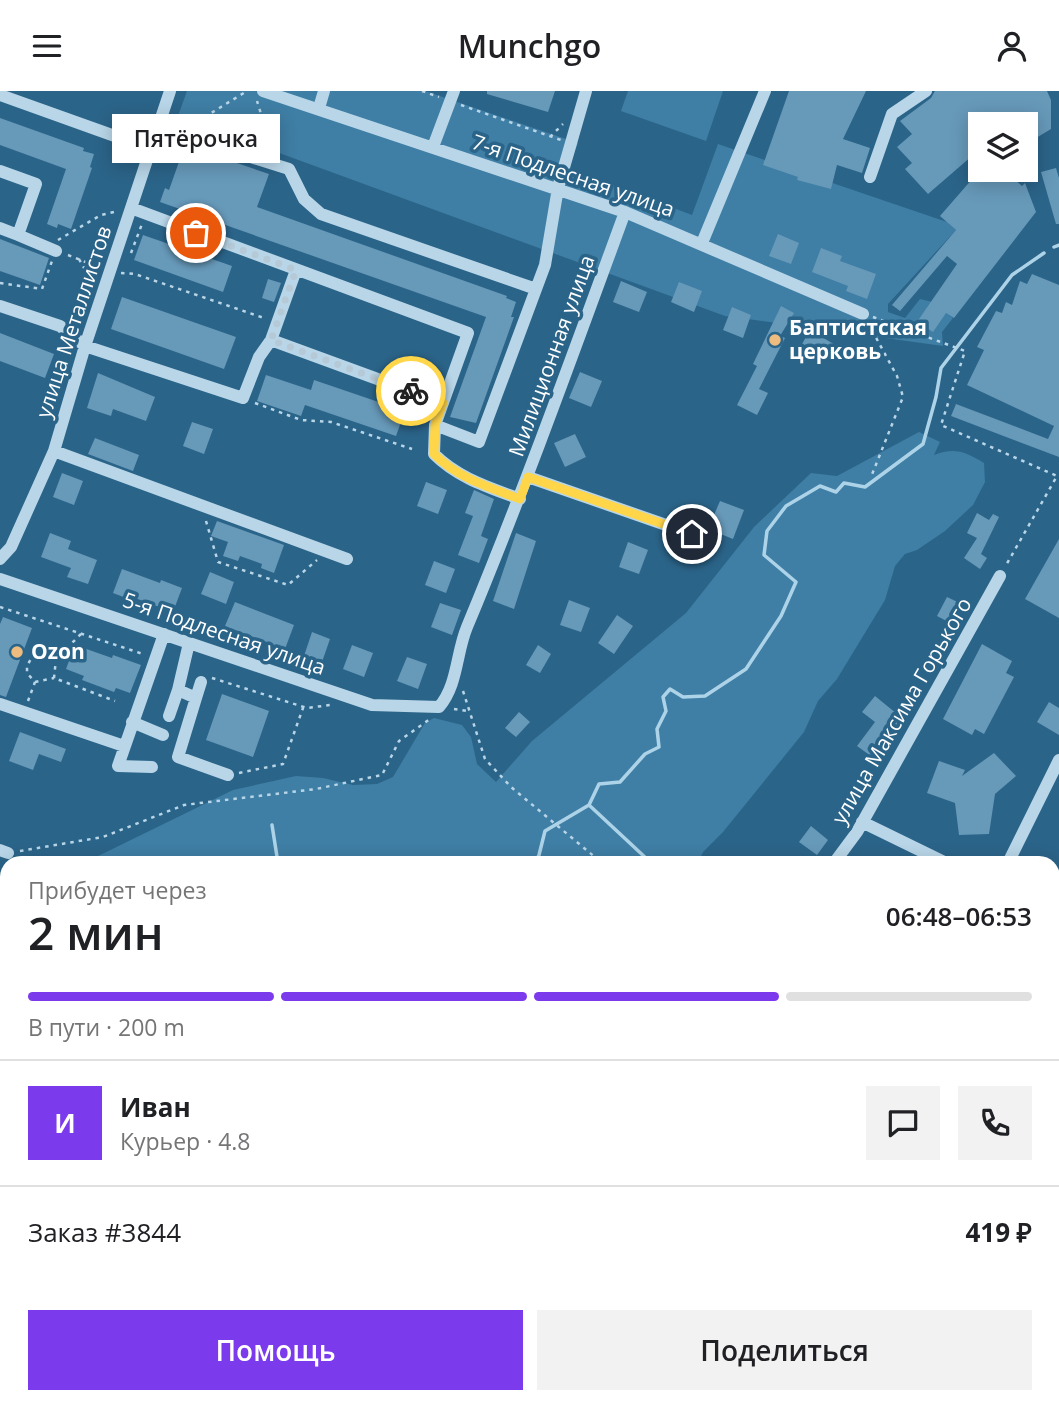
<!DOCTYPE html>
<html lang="ru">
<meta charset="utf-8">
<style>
body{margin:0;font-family:"Open Sans",sans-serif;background:#f2f2f2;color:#202124;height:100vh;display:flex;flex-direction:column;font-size:26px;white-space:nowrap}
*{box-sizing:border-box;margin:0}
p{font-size:23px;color:#757577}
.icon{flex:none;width:38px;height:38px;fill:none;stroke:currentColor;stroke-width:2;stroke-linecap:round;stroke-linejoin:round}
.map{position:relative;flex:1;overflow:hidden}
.drawer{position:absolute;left:0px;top:765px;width:1060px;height:548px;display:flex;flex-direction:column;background:#fff;border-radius:21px 21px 0 0;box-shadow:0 4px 18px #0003}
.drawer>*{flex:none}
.buttons{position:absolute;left:968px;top:21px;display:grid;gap:14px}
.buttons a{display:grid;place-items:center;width:70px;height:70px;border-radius:0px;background:#fff;box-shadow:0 4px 18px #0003;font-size:35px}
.pin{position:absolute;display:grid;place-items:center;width:60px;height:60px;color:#fff;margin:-30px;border:4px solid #fff;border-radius:50%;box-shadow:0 2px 7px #0007}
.courier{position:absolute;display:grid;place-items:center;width:70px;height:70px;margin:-35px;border:5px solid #ffd54a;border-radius:50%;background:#fff;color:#222;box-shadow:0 2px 9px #0007}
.bubble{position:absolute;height:49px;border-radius:0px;background:#fff;box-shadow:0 4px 18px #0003;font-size:23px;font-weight:600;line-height:49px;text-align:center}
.headline em{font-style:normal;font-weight:600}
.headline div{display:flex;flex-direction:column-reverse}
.headline{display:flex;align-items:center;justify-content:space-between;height:119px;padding:0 28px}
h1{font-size:46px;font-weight:600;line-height:52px}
.bar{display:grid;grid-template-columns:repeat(4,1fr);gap:10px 7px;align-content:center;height:84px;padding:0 28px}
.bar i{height:9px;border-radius:5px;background:#e0e0e0}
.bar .selected{background:#7c3aed}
.bar p{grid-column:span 4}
.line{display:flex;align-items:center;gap:18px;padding:0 28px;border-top:2px solid #e0e0e0}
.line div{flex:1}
.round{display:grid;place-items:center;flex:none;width:74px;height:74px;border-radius:0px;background:#f2f2f2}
.primary-button{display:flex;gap:14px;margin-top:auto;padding:14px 28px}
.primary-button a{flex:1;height:80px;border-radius:0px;background:#7c3aed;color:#fff;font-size:28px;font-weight:600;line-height:80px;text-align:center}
.primary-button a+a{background:#f2f2f2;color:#202124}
header{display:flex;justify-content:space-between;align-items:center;height:91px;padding:0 28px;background:#fff;font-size:32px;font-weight:600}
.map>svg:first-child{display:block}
.green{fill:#3f7ea5}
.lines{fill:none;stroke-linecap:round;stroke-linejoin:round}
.stream{stroke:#add3e8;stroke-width:3.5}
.building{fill:#6799b9}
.path{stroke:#b8d6e8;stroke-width:2.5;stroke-dasharray:3.5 5;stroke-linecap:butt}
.minor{stroke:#b8d6e8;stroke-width:12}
.done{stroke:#b5c9d6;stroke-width:7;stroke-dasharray:0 12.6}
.route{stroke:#ffd54a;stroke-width:9}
.poi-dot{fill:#efbc80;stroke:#2b6489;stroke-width:2.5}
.labels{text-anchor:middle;stroke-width:7;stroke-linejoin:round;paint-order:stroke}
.street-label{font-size:21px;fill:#fff;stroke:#2b6489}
.poi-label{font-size:21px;font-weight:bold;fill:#fff;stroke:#2b6489;text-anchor:start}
</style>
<header><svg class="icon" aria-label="menu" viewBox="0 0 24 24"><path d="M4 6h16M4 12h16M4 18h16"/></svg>Munchgo<svg class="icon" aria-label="person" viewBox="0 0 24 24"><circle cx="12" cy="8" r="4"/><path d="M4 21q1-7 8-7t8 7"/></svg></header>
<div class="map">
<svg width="1059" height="1312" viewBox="0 0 1059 1312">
<rect width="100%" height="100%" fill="#2b6489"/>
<path class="green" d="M187,0h238l153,52 -9,25 123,47 26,-71 229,78 9,8 -68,74v8l17,6 15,-19 13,3 20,16 -11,14 1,14 -218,-30 -547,-200z
M628,0h95l-17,50 -85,-30z
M919,341l21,10 -6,13c20,-8 32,-3 50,8l1,19 -12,23 -28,26 -28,19 -12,4 -10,12 -10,34 -48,79 -19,22 -14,31 -81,100 -20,20 -5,11h-676c13,-9 32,-1 47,-1 7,0 15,-2 23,-3l141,-69 63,-14 27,2 30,7 24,-1 16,-7 32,-54 9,-5 28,7 9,12 6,27 19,18 36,-41 154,-128 68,-86 57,-54 26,3z
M7,793v436l-7,9v-438z"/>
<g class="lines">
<path class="stream" d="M1054,156l5,-2
M589,714l59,55
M272,734l6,38
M535,772l4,-8 6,-24 44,-26 10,-21 21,-2 25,-28 14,-7 -2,-18 9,-18 -3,-14 7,-8 13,8 22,-1 41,-27 35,-53 15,-34 -32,-27 3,-24 19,-25 34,-20 16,6 8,-9 21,4 58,-43 13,-47 5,-29 71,-93 32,-22
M0,931l7,-2"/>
</g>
<path class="building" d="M487,0h68l-7,21 -61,-18z
M789,0h77l-23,48 27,9 -8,25 -25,-8 -6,24 -34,-9 1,-3 -35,-12z
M935,0h112l4,9v29l-25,15v-20h-46v25l-52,45 -23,-25 7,-6 -15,-16 15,-13 -12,-13 31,-23z
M0,27l84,30 -1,3 11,3 -4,13 2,1 -21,61 -13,-5 -1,4 -10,-4 19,-55 -66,-24z
M178,52l91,31 -12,33 250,89 -1,2 10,4 -5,15h3l-38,106 -26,-6 36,-100 -326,-115 5,-14 4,2 11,-31 -7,-2z
M1056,77l3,10v46h-3l-15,-52z
M980,79h24l18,16 3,-3 11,29 -82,106 -8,-5 -13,19 -16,-10 40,-58 -10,-8 -47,55 -8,-6 64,-75 -16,-14z
M778,143l21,9 -8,21 -22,-8z
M143,144l89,31 -9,26 -89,-32z
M0,148l49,19 -9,27 -40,-14z
M821,157l21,8 -2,5 36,13 -9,25 -21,-8 2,-5 -36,-14z
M1032,183l27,11v172l-108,-41 5,-12 92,35 6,-13 -87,-41 17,-35 -7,-3 19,-36 6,2 4,-11 6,3 8,-24 7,3z
M268,188l13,4 -7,19 -12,-4z
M621,190l26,11 -8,20 -26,-10z
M679,191l23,9 -8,21 -23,-10z
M122,206l114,40 -12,32 -113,-40z
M781,215l13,7 -14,23 5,2 -26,51 9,4 -11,22 -20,-10 20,-39 -4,-2z
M732,216l19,8 -8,23 -20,-8z
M810,239l27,16 -9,14 -26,-16z
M0,242l54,21 -9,24 -45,-17z
M580,281l22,9 -11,26 -22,-9z
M98,282l57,24 -9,24 -33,-12 -2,7 -24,-8z
M266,284l45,15 3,-10 91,31 -9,25 -91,-31 -4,11 -44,-15z
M192,331l21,7 -9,25 -21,-8z
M575,343l11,23 -21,10 -11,-24z
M95,347l44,17 -6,16 -45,-17z
M62,382l21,8 -9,24 -21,-8z
M426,391l21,8 -9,24 -21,-8z
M474,399l20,9 -13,37 7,3 -9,24 -21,-8 15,-39 -8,-3z
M720,410l24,9 -11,29 -25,-10z
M977,422l12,7 4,-6 6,3 -18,37 6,4 -7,11 -16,-11 13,-20 -10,-5z
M217,430l67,24 -10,28 -13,-5 1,-4 -22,-8 -2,5 -15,-5 5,-14 -17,-6z
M50,442l21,8 -3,8 29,11 -9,24 -21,-7 4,-9 -30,-11z
M516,442l20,8 -22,68 -21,-8z
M1059,448v79l-34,-19z
M628,451l20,8 -9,24 -20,-7z
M434,470l21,8 -9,24 -21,-8z
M122,478l38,14 1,-3 21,8 -9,24 -38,-14 -1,3 -21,-8z
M210,481l24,10 -8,22 -25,-10z
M947,506l19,9 -10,20 -19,-10z
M569,509l21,8 -9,24 -21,-7z
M235,511l59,23 -9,24 -60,-23z
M440,512l21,7 -9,25 -21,-8z
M617,524l16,11 -19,28 -16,-11z
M3,526l29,11 -26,69 -6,-2v-71z
M312,541l18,7 -8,23 -18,-6z
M982,553l30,17 -6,12 8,4 -30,57 -9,-5 -3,6 -29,-16z
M75,554l37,13 1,-3 28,10 -11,28 -14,-5 -2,4 -32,-12 2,-4 -18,-7z
M352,554l21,8 -9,24 -21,-8z
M538,554l13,9 -11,19 -14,-8z
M407,566l20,7 -9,25 -21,-8z
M222,603l47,17 -16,46 -47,-17z
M875,605l27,22 -19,23 4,3 -12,15 -18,-13 18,-24 -13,-10z
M1049,611l10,6v27l-22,-13z
M519,621l11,10 -14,15 -11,-9z
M20,641l46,17 -5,13 -22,-8 -6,16 -24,-9z
M994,662l22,23 -21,18 -6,40 -30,1 -4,-32 -28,-10 12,-32 26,9 -3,6z
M811,735l17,14 -11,15 -18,-13z"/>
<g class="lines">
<path class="path" d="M422,0l17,6
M461,14l100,35
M190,35l57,-35
M550,46l13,-13
M255,54l7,-28 -5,-16
M58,149l43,-25 17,-4
M131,162l11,-29
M68,164l30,12
M79,168l14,25
M121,182l14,1 129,44
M0,192l42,6 10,-28
M873,226l92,34 -24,74 116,51 -52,91
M868,232l29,53 6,21 -32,80
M255,312l46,17 30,2 81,27
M206,430l12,41 70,23 29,-25
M0,516l143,47
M81,543l-25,25 -2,19 61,23
M212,587l95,30 23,-3
M35,591l19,-4
M463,600l22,68 26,28 91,76
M28,610l7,-19 -8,-9v-7l5,-9 22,2
M454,618l14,2
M239,682l44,-9 20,-56
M20,760l83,-14 81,-32 132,-16 66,-14 17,-34 31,-22
M647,772l1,-3
M1054,826l5,1
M929,1306l1,6
M990,1306l3,6
M84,1312l8,-6"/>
<path class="minor" d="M263,0l362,121 238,102
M0,4l151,54
M319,17l5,-17
M158,37l131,41 15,30 17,15 215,75
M433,56l21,-56
M0,80l36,13 -18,51 38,16
M870,86l22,-63 34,-23
M131,117l337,125 -33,92 -1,29c24,24 54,33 86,45
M0,137l18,7
M702,152l63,-152
M296,179l-25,70 172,63
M0,215l60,20 25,20 158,52 16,-41 12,-17
M435,334l44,17 66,-177 13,-77 28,-97
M54,360l293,108
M528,386l187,65
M0,468l11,-12 43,-96 31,-105 85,-255
M0,488l372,126 67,2c19,-22 17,-54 28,-80 57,-137 107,-276 158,-415
M189,552l-11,47 18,8 -18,59 50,18
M196,607l5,-16
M0,613l124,42
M169,625l9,-26
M132,631l31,13
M152,676l-34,-1 46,-132
M862,731l84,41
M0,759l8,3
M834,772l23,-31 143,-256
M1008,772l51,-103
M1054,1058l5,1
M1054,1175l5,2
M1054,1206l5,-17
M0,1249l7,-9
M392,1306l17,6
M884,1306l10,6
M31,1312l2,-6
M339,1312l2,-6
M479,1312l8,-6
M569,1312l6,-6
M679,1312l6,-6
M781,1312l6,-6
M1018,1312l2,-6"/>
</g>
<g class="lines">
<path class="done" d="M196,142l100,37 -25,70 140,51"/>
<path class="route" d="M411,300l32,12 -8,22 -1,29c24,24 54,33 86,45l8,-22 164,57"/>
</g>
<g class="poi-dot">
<circle cx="775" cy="249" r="7"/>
<circle cx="17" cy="561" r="7"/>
</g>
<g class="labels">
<g class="street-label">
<text transform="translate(573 85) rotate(19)" y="7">7-я Подлесная улица</text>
<text transform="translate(74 231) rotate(-72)" y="7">улица Металлистов</text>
<text transform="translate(552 265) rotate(-70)" y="7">Милиционная улица</text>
<text transform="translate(224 543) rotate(19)" y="7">5-я Подлесная улица</text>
<text transform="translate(902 620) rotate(-60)" y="7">улица Максима Горького</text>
</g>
<g class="poi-label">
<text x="789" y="244">Баптистская<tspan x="789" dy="24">церковь</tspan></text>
<text x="31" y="568">Ozon</text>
</g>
</g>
</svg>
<div class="buttons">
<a><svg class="icon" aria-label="layers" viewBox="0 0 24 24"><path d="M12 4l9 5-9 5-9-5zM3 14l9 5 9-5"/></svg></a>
</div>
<div class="pin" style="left:196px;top:142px;background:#ea580c"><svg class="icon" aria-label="bag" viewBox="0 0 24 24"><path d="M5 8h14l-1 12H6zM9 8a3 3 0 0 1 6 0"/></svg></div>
<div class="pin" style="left:692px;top:443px;background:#1f2937"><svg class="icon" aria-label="home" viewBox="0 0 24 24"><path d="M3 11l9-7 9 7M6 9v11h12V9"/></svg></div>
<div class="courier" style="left:411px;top:300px"><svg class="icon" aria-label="bike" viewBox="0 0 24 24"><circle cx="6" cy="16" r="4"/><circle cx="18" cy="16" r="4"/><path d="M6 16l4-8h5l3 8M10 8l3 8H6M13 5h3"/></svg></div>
<div class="bubble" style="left:112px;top:23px;width:168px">Пятёрочка</div>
<section class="drawer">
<div class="headline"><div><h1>2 мин</h1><p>Прибудет через</p></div><em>06:48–06:53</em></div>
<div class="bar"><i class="selected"></i><i class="selected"></i><i class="selected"></i><i></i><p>В пути · 200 m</p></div>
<div class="line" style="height:126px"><b class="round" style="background:#7c3aed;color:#fff">И</b><div><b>Иван</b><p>Курьер · 4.8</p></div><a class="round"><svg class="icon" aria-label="chat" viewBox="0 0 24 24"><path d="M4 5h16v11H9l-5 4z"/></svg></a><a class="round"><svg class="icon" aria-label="phone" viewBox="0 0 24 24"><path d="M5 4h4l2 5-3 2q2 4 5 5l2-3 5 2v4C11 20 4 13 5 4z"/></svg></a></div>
<div class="line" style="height:91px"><div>Заказ #3844</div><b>419 ₽</b></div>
<div class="primary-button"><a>Помощь</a><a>Поделиться</a></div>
</section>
</div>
